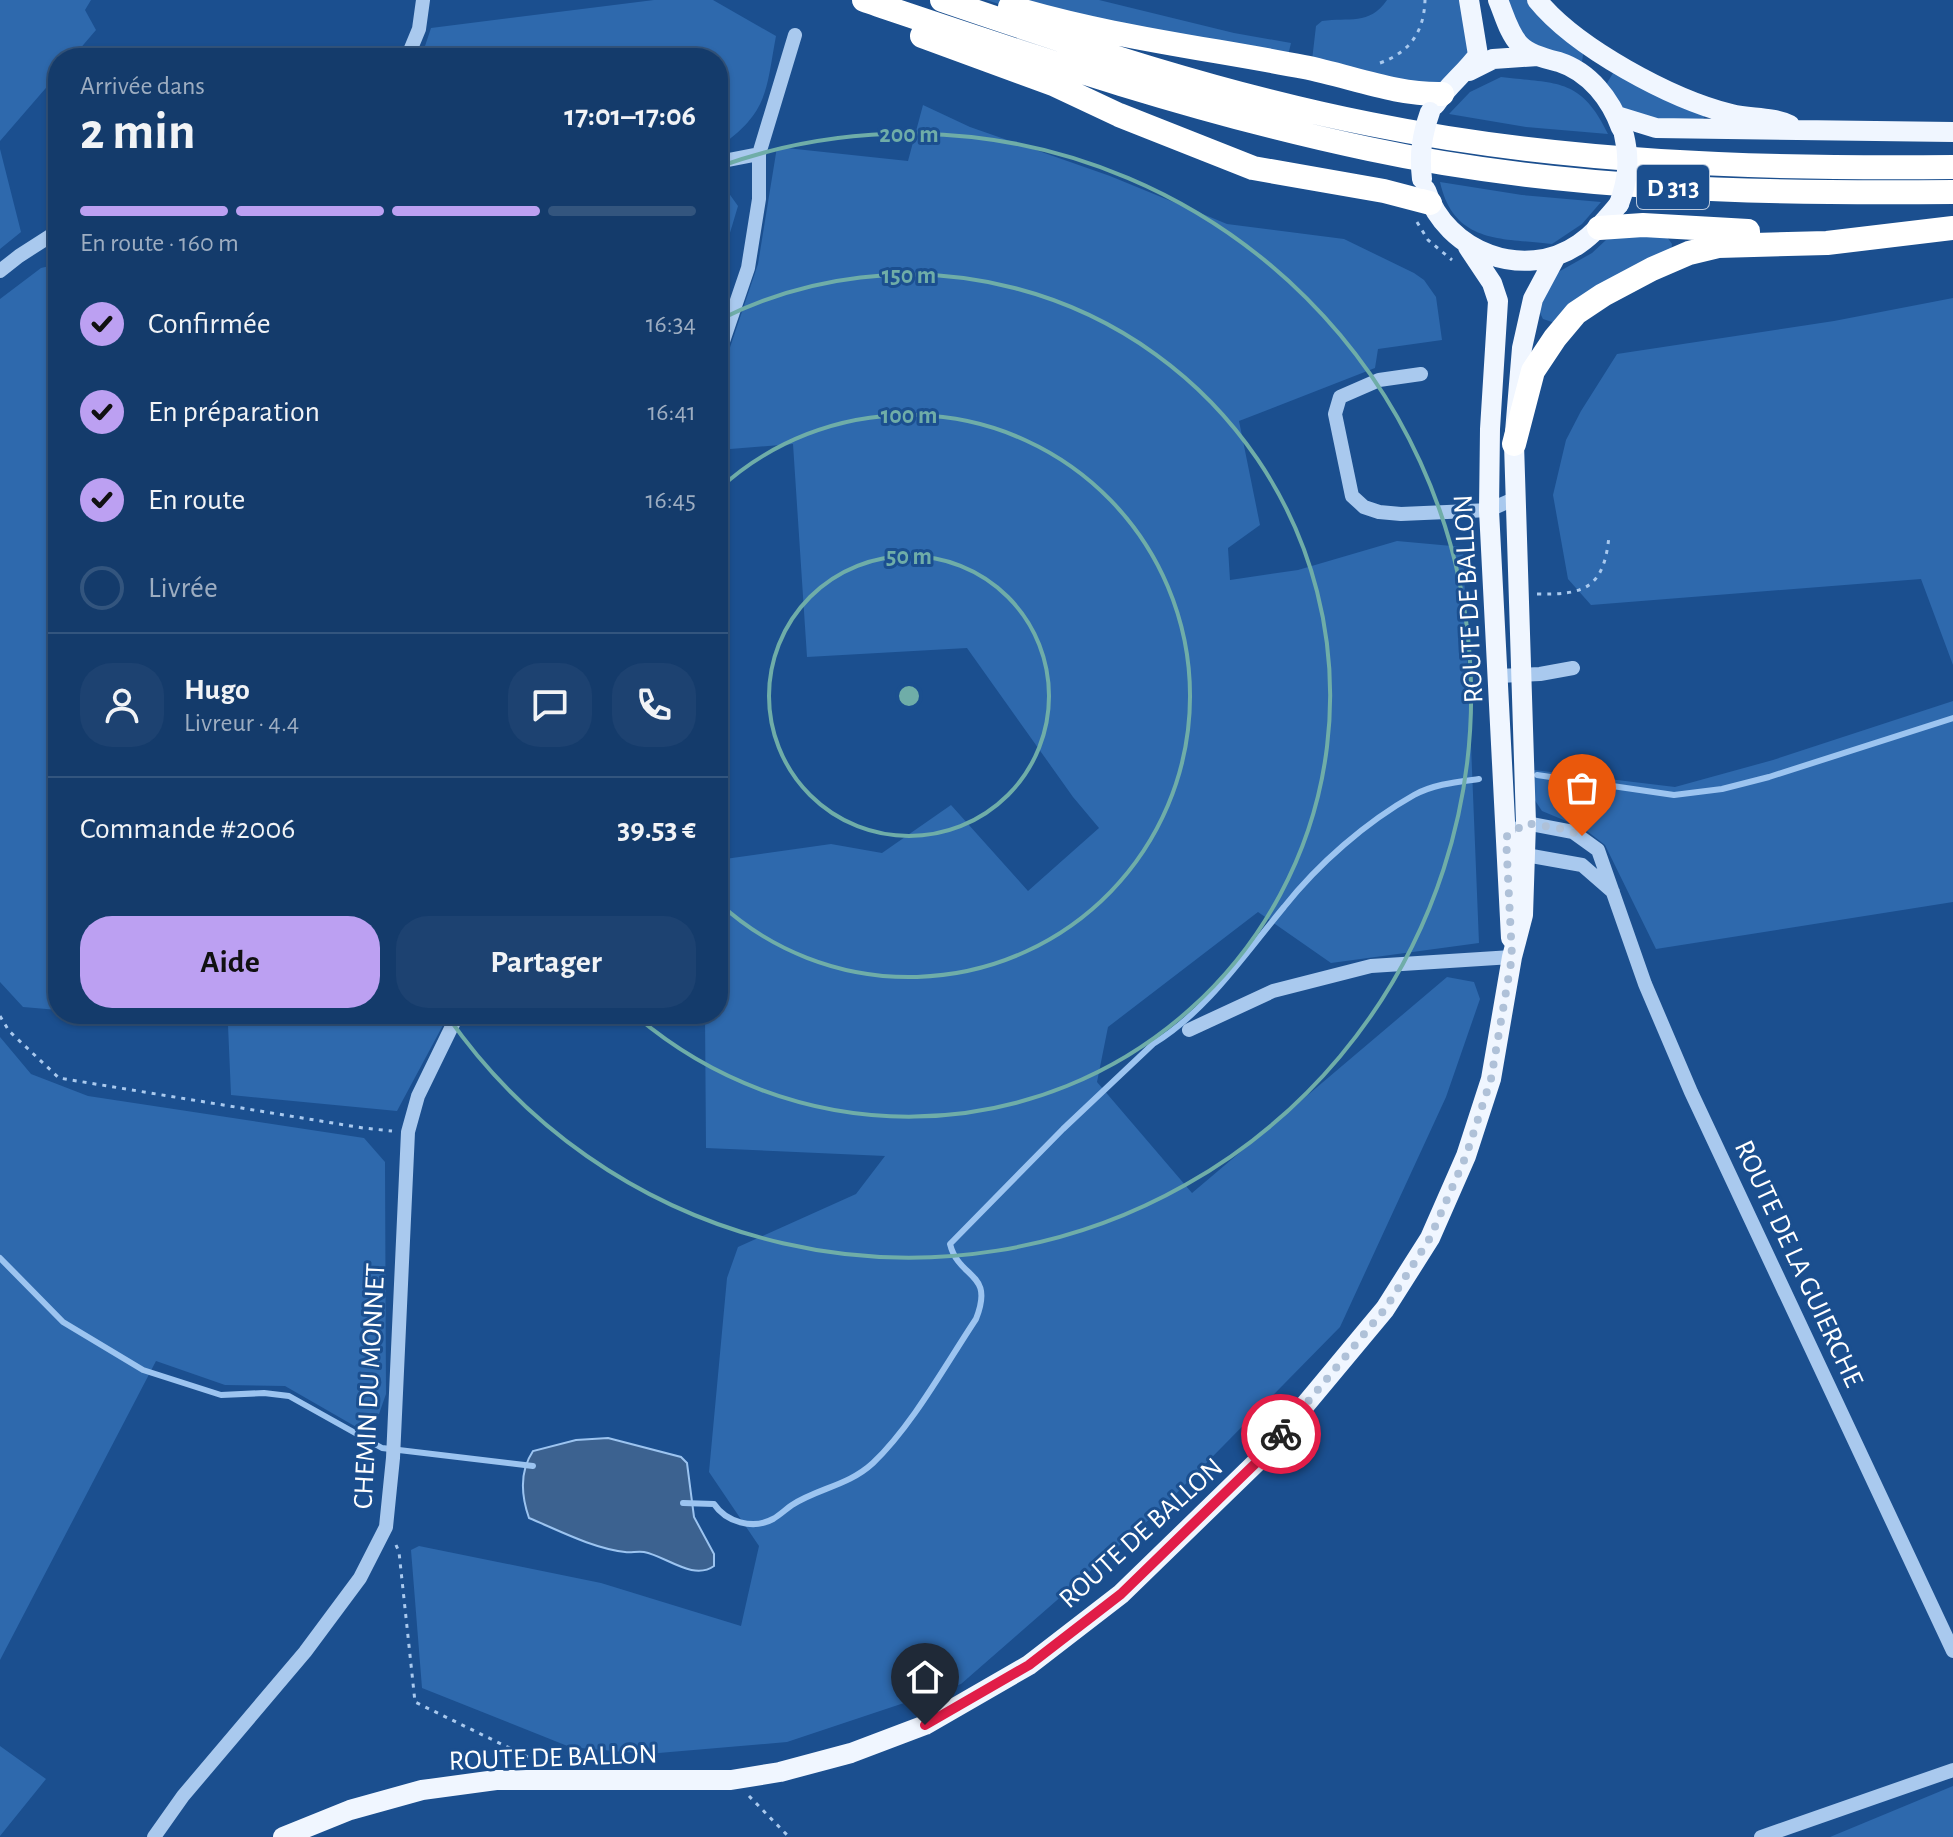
<!DOCTYPE html>
<html lang="fr">
<meta charset="utf-8">
<style>
body{margin:0;font-family:"Alegreya Sans",sans-serif;background:#1d4271;color:#f1f3f6;height:100vh;display:flex;flex-direction:column;font-size:30px;white-space:nowrap}
*{box-sizing:border-box;margin:0}
p{font-size:26px;color:#9dadc1}
.icon{flex:none;width:44px;height:44px;fill:none;stroke:currentColor;stroke-width:2;stroke-linecap:round;stroke-linejoin:round}
.map{position:relative;flex:1;overflow:hidden}
.drawer{position:absolute;left:48px;top:48px;width:680px;height:976px;display:flex;flex-direction:column;background:#143b6b;border-radius:32px;box-shadow:0 2px 6px #0004,0 0 0 2px #33557e}
.drawer>*{flex:none}
.pin{position:absolute;display:grid;place-items:center;width:68px;height:68px;color:#fff;margin:-82px -34px;border-radius:50% 50% 50% 0;rotate:-45deg;box-shadow:0 0 8px #0007}
.pin .icon{rotate:45deg}
.courier{position:absolute;display:grid;place-items:center;width:80px;height:80px;margin:-40px;border:6px solid #e11d48;border-radius:50%;background:#fff;color:#222;box-shadow:0 2px 10px #0007}
.head em{font-style:normal;font-weight:700}
.head div{display:flex;flex-direction:column-reverse}
.head{display:flex;align-items:center;justify-content:space-between;height:136px;padding:0 32px}
h1{font-size:52px;font-weight:700;line-height:60px}
.bar{display:grid;grid-template-columns:repeat(4,1fr);gap:12px 8px;align-content:center;height:96px;padding:0 32px}
.bar i{height:10px;border-radius:6px;background:#33557e}
.bar .active{background:#bca0f2}
.bar p{grid-column:span 4}
.line{display:flex;align-items:center;gap:20px;padding:0 32px;border-top:2px solid #33557e}
.line div{flex:1}
.round{display:grid;place-items:center;flex:none;width:84px;height:84px;border-radius:32px;background:#1d4271}
ol{padding:0 32px;list-style:none}
li{display:flex;align-items:center;gap:24px;height:88px}
li p{margin-inline-start:auto}
li .icon{padding:8px;border-radius:50%;background:#bca0f2;color:#111;stroke-width:4}
li:last-child{color:#9dadc1}
li i{width:44px;height:44px;border:4px solid #33557e;border-radius:50%}
.action{display:flex;gap:16px;margin-top:auto;padding:16px 32px}
.action a{flex:1;height:92px;border-radius:32px;background:#bca0f2;color:#111;font-size:32px;font-weight:700;line-height:92px;text-align:center}
.action a+a{background:#1d4271;color:#f1f3f6}
.map>svg:first-child{display:block}
.green{fill:#2e69ad}
.water{fill:#3c6290;stroke:#9cc4f0;stroke-width:2}
.lines{fill:none;stroke-linecap:round;stroke-linejoin:round}
.stream{stroke:#9cc4f0;stroke-width:6}
.path{stroke:#a9c9ee;stroke-width:3;stroke-dasharray:4 6;stroke-linecap:butt}
.minor{stroke:#a9c9ee;stroke-width:14}
.major{stroke:#f0f6ff;stroke-width:20}
.highway{stroke:#fff;stroke-width:24}
.major-bridge{stroke:#f0f6ff;stroke-width:20}
.done{stroke:#afc1d8;stroke-width:8;stroke-dasharray:0 14.4}
.route{stroke:#e11d48;stroke-width:10}
.ring{fill:none;stroke:#6fada8;stroke-width:4}
.labels{text-anchor:middle;stroke-width:6;stroke-linejoin:round;paint-order:stroke}
.shield{fill:#1b4f8f;stroke:#bbcadd;stroke-width:2}
.shield-label{font-size:26px;font-weight:bold;fill:#fff}
.street-label{font-size:28px;fill:#fff;stroke:#1b4f8f}
.centre{fill:#6fada8;stroke:#1b4f8f;stroke-width:4}
.ring-label{font-size:24px;text-anchor:middle;font-weight:bold;fill:#6fada8;stroke:#1b4f8f;stroke-width:6;stroke-linejoin:round;paint-order:stroke}
</style>
<div class="map">
<svg width="1953" height="1837" viewBox="0 0 1953 1837">
<rect width="100%" height="100%" fill="#1b4f8f"/>
<path class="green" d="M0,0h91l-6,10 11,20 -24,28h-14v16l-58,67z
M654,0h59l63,36c-10,53 -7,75 -54,109h-4v-87h-297l10,-30z
M986,0h113l135,33 57,10 -5,21 -231,-43z
M1387,0h82l9,55 -36,39 -131,-25 5,-43 6,-5c27,-4 47,5 65,-21z
M1502,0h33l49,48 -2,14 -8,2 -54,-18z
M1622,72l83,43 -3,7 -85,-6 -11,-31 7,-12z
M1501,77c55,7 80,0 107,57l-82,-7 -77,-13 21,-22z
M923,105l47,22 140,49 117,48 117,15 70,34 10,7 12,17 6,43 -64,9 -3,19 -136,53 21,104 -32,23 2,32 68,-10 99,-29 66,6 16,396 -148,20 -73,-51 -150,115 -11,55 95,111 255,-216 27,5 6,17 -34,98 -106,230 -180,183 -199,174 -174,58 -140,12 -77,-7 -148,-59 -11,-138 8,-4 182,37 140,43 18,-80 -50,-74 18,-194 11,-31 118,-53 29,-38 -179,-8 -1,-134h13v-154l113,-16 51,9 69,-48 77,86 71,-63 -26,-31 -106,-149 -160,9 -14,-213 -75,6v-67l40,-119 19,-117 131,14z
M0,149l21,83 -21,17z
M1440,182l82,13 79,7 -19,22 -30,20c-51,-6 -98,0 -112,-62z
M718,185h5l15,21 -20,67z
M1635,233l32,4 5,7 -1,7 -116,72 -12,-4 -3,-6 2,-15 11,-23 39,-22 14,-13z
M58,264v746l-35,-3 -23,-25v-683l41,-31z
M1953,298v367l-32,-86 -330,26 -23,-26 -15,-84 13,-55 15,-29 36,-57 217,-33z
M1953,701v201l-297,47 -51,-104 -22,-17 -41,-17 -8,-12v-29l141,17 98,-27z
M102,1014h347l-52,97 -166,-16 -3,-70z
M0,1037l31,37 57,22 276,42 21,24 1,232 -7,20 -14,18 -80,-46 -60,-1 -69,-24 -156,299z
M0,1746l46,33 -46,57z
M1953,1786v51h-123z"/>
<path class="water" d="M608,1438l73,19 6,6 7,54 20,37v12c-21,15 -48,-10 -70,-14 -7,-1 -13,1 -19,0 -33,-4 -65,-21 -96,-34 -8,-23 -10,-46 4,-67l43,-11z"/>
<g class="lines">
<path class="stream" d="M1537,775l137,20 48,-6 47,-12 184,-59
M0,1258l63,64 80,48 78,25 43,-2 25,3 93,52 151,18
M683,1503l31,1c12,18 39,26 59,15 7,-4 13,-10 19,-14 26,-17 56,-19 81,-42 39,-37 73,-99 103,-144 19,-48 -17,-39 -26,-75l113,-115 90,-85c54,-33 91,-89 131,-137 34,-43 82,-85 130,-112 20,-11 43,-13 65,-16"/>
<path class="path" d="M1380,63c30,-11 44,-31 45,-63
M1417,222l11,18 24,20
M1537,594c48,1 67,-6 72,-58
M0,1016l9,15 50,47 304,50 29,3
M396,1545l3,7 16,150 117,57
M749,1796l40,41"/>
<path class="minor" d="M407,58l12,-29 4,-29
M718,162l41,-8
M0,271l19,-15 39,-25
M718,356l30,-88 11,-69v-45l36,-119
M1421,374l-42,6 -39,17 -5,17 17,82 12,11 15,5 22,2 46,-2 42,-2 25,-11
M1498,676l42,-2 33,-6
M1521,826l5,-3 47,9 25,18 47,134 46,108 262,559
M1519,849l7,6 56,10 31,27
M1189,1030l84,-39 98,-25 141,-9
M154,1837l29,-41 122,-144 55,-74 26,-51 7,-69 15,-326 10,-36 40,-82
M1761,1837l192,-67"/>
<path class="major" d="M1498,0c6,14 11,34 22,45 9,10 27,14 39,17 31,10 52,38 62,66
M1537,0c39,48 134,99 194,114 20,5 39,2 59,11
M1469,71l24,-12 45,-3
M1435,105c12,-19 30,-32 43,-50l-9,-55
M1617,116l39,12 297,4
M1426,190c20,62 98,92 153,54 16,-11 28,-26 40,-40
M1468,247l24,36 6,18 -8,128 -1,81 22,428
M283,1837l67,-27 72,-20 74,-10h235l49,-8 71,-19 74,-28 104,-60 92,-71 140,-136 124,-149 45,-71 36,-82 25,-77 21,-122 11,-42 3,-92 -12,-379 8,-96 11,-49 23,-43"/>
<path class="highway" d="M864,0c166,56 333,113 505,149 191,41 389,45 584,43
M942,0c140,48 282,95 428,124 192,39 388,45 583,43
M1010,7c95,29 196,41 294,60 46,9 91,28 138,27
M922,36l131,48 66,31 134,53 131,23 46,12
M1599,228l44,-3 105,6
M1514,444l19,-73 22,-33 21,-25 27,-18 49,-26 37,-16 29,-7 109,-3 126,-15"/>
<path class="major-bridge" d="M1422,179c-3,-25 0,-44 8,-67
M1619,204c9,-24 11,-44 5,-69"/>
</g>
<g class="lines">
<path class="done" d="M1281,1434l104,-125 45,-71 36,-82 25,-77 21,-122 -6,-120 20,-14 38,6 18,7"/>
<path class="route" d="M925,1725l104,-60 92,-71 140,-136 20,-24"/>
</g>
<g class="ring">
<circle cx="909" cy="696" r="140"/>
<path d="M719 489A281 281 0 1 1 719 903"/>
<path d="M721 319A421 421 0 1 1 636 1016"/>
<path d="M721 166A562 562 0 1 1 446 1014"/>
</g>
<g class="labels">
<rect class="shield" x="1637" y="165" width="72" height="44" rx="6"/>
<g class="shield-label">
<text x="1673" y="196">D 313</text>
</g>
<g class="street-label">
<text transform="translate(1467 599) rotate(-93)" y="10">ROUTE DE BALLON</text>
<text transform="translate(1800 1263) rotate(65)" y="10">ROUTE DE LA GUIERCHE</text>
<text transform="translate(368 1386) rotate(-87)" y="10">CHEMIN DU MONNET</text>
<text transform="translate(1140 1532) rotate(-42)" y="10">ROUTE DE BALLON</text>
<text transform="translate(553 1756) rotate(-2)" y="10">ROUTE DE BALLON</text>
</g>
</g>
<circle cx="909" cy="696" r="12" class="centre"/>
<g class="ring-label">
<text x="909" y="142">200 m</text>
<text x="909" y="283">150 m</text>
<text x="909" y="423">100 m</text>
<text x="909" y="564">50 m</text>
</g>
</svg>
<div class="pin" style="left:1582px;top:836px;background:#ea580c"><svg class="icon" aria-label="bag" viewBox="0 0 24 24"><path d="M5 8h14l-1 12H6zM9 8a3 3 0 0 1 6 0"/></svg></div>
<div class="pin" style="left:925px;top:1725px;background:#1f2937"><svg class="icon" aria-label="home" viewBox="0 0 24 24"><path d="M3 11l9-7 9 7M6 9v11h12V9"/></svg></div>
<div class="courier" style="left:1281px;top:1434px"><svg class="icon" aria-label="bike" viewBox="0 0 24 24"><circle cx="6" cy="16" r="4"/><circle cx="18" cy="16" r="4"/><path d="M6 16l4-8h5l3 8M10 8l3 8H6M13 5h3"/></svg></div>
<section class="drawer">
<div class="head"><div><h1>2 min</h1><p>Arrivée dans</p></div><em>17:01–17:06</em></div>
<div class="bar"><i class="active"></i><i class="active"></i><i class="active"></i><i></i><p>En route · 160 m</p></div>
<ol>
<li><svg class="icon" aria-label="check" viewBox="0 0 24 24"><path d="M5 12l5 5 9-10"/></svg>Confirmée<p>16:34</p></li>
<li><svg class="icon" aria-label="check" viewBox="0 0 24 24"><path d="M5 12l5 5 9-10"/></svg>En préparation<p>16:41</p></li>
<li><svg class="icon" aria-label="check" viewBox="0 0 24 24"><path d="M5 12l5 5 9-10"/></svg>En route<p>16:45</p></li>
<li><i></i>Livrée</li>
</ol>
<div class="line" style="height:144px"><a class="round"><svg class="icon" aria-label="person" viewBox="0 0 24 24"><circle cx="12" cy="8" r="4"/><path d="M4 21q1-7 8-7t8 7"/></svg></a><div><b>Hugo</b><p>Livreur · 4.4</p></div><a class="round"><svg class="icon" aria-label="chat" viewBox="0 0 24 24"><path d="M4 5h16v11H9l-5 4z"/></svg></a><a class="round"><svg class="icon" aria-label="phone" viewBox="0 0 24 24"><path d="M5 4h4l2 5-3 2q2 4 5 5l2-3 5 2v4C11 20 4 13 5 4z"/></svg></a></div>
<div class="line" style="height:104px"><div>Commande #2006</div><b>39.53 €</b></div>
<div class="action"><a>Aide</a><a>Partager</a></div>
</section>
</div>
